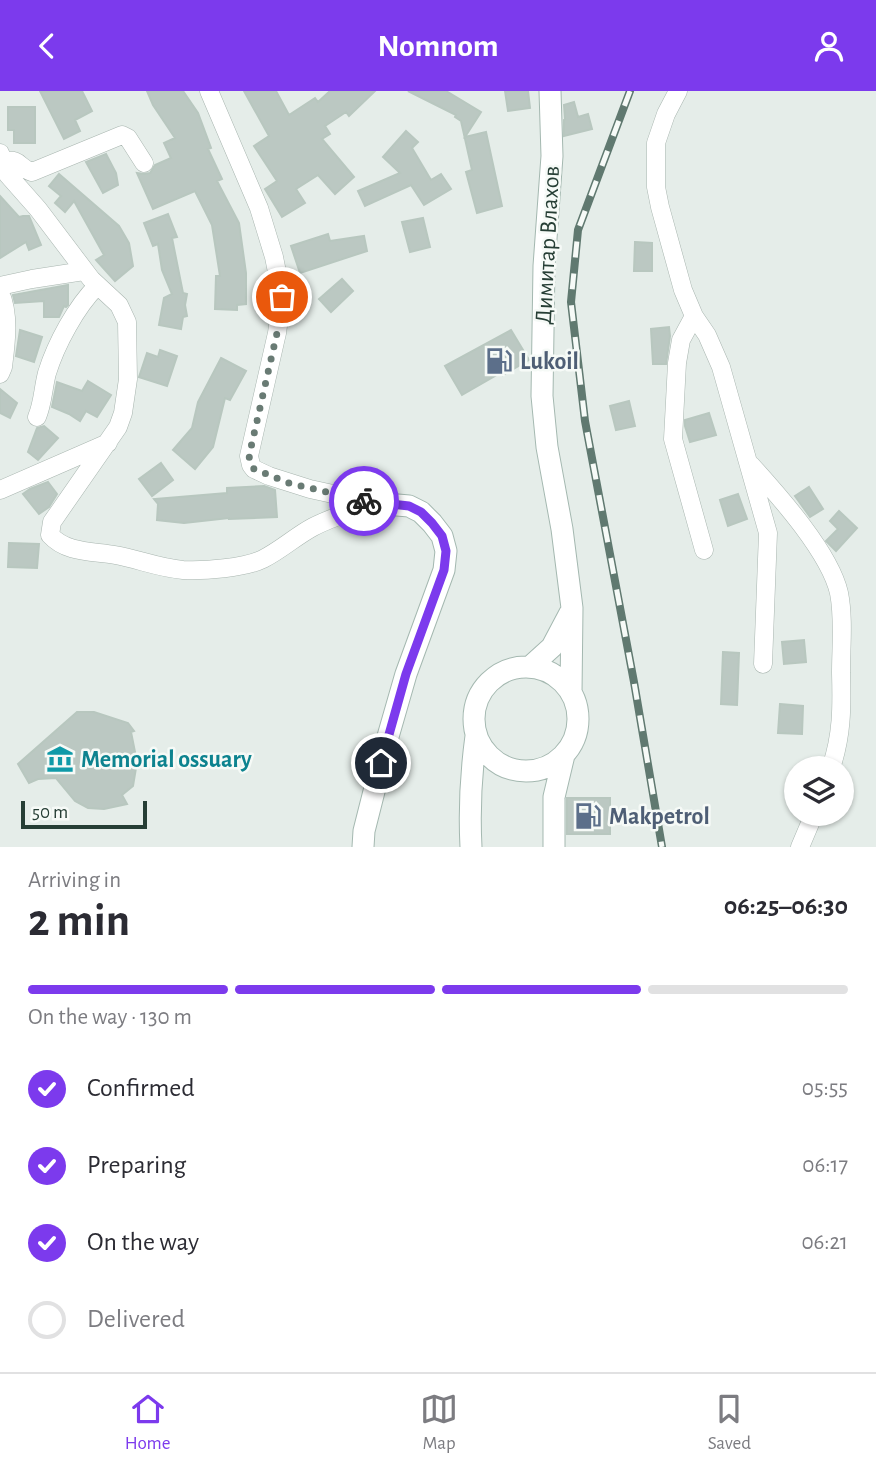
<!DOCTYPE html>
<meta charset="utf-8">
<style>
body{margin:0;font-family:"Alegreya Sans",sans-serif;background:#f2f2f3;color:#2b2b33;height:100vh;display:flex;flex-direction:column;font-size:26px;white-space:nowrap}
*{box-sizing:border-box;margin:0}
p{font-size:23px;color:#7c7c81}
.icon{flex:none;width:38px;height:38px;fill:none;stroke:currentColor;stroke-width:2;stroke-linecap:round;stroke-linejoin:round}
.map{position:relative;height:756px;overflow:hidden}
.panel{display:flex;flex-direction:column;background:#fff;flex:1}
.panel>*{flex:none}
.buttons{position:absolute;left:784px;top:665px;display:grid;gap:14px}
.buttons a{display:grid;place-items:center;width:70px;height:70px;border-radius:50%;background:#fff;box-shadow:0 2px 5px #0004;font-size:35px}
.scale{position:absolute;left:21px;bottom:18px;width:126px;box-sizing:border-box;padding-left:7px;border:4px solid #263e35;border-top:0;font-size:19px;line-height:24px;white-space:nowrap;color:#263e35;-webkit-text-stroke:5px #f6faf7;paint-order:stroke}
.pin{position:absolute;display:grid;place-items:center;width:60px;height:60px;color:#fff;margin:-30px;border:4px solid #fff;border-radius:50%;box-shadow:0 2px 7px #0007}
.courier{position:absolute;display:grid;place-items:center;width:70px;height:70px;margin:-35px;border:5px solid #7c3aed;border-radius:50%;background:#fff;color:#222;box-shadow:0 2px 9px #0007}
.head em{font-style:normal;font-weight:700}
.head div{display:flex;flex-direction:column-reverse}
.head{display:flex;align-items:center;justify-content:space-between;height:119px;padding:0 28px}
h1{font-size:46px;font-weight:700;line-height:52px}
.bar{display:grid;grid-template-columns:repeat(4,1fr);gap:10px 7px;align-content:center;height:84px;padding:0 28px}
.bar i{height:9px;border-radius:5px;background:#e1e1e2}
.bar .on{background:#7c3aed}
.bar p{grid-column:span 4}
ol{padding:0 28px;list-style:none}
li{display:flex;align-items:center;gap:21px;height:77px}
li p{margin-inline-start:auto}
li .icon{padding:7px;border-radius:50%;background:#7c3aed;color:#fff;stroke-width:4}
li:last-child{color:#7c7c81}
li i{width:38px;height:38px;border:4px solid #e1e1e2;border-radius:50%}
header{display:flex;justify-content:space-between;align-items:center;height:91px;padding:0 28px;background:#7c3aed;color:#fff;font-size:32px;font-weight:700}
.dock{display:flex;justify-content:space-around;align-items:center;height:98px;border-top:2px solid #e1e1e2;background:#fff;font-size:19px;color:#7c7c81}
.dock a{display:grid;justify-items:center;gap:4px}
.dock .on{color:#7c3aed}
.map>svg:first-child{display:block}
.building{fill:#bbc8c2;stroke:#b8c7bf;stroke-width:2}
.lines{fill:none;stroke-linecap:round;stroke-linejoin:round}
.street-casing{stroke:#a8b5af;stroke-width:19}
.secondary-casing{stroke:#a4b8b0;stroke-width:23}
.street{stroke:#fff;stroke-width:18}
.secondary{stroke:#fff;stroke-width:21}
.rail-casing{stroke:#607970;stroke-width:8}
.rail{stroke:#f6faf7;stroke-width:5;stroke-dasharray:16;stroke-linecap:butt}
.done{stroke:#697b74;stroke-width:7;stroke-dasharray:0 12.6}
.route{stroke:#7c3aed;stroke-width:9}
.labels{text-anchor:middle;stroke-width:5;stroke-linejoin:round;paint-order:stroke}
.street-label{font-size:24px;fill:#263e35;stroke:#f6faf7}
.service-label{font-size:24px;font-weight:bold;fill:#4e5e75;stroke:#f6faf7;text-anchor:start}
.culture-label{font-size:24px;font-weight:bold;fill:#0d838f;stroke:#f6faf7;text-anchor:start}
</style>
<header><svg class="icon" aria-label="back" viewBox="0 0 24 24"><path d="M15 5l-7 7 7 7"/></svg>Nomnom<svg class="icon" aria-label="person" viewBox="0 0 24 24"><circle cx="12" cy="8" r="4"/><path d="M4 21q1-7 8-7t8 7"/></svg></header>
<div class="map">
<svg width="876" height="756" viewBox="0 0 876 756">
<rect width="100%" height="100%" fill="#e5ede9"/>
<path class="building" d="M40,0h42l10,20 -17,9 5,11 -16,8z
M147,0h36l15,22 13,35 -3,1 14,30 -5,2 22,42 7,50v31l-9,1v5l-22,-1 1,-33h4l-8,-51 -17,-34 -42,18 -16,-36 7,1 6,-1 5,-8 16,-7 -7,-15 11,-5 -22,-33z
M244,0h32l13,24 26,-17 3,4 12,-11h45l-26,25 -3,-4 -21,14 5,8 -8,5 32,38 -19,17 -17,-19 -22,14 9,14 -23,14 -17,-28 12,-8 -23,-35 15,-10z
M408,0h38l35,21 -16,25 21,-5 16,74 -25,7 -11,-41 6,-2 -11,-49 -6,-4 1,-2z
M505,0h23l2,17 -22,3z
M574,11l4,15 10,-3 4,15 -28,7v-16l1,-1 -1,-14z
M8,16h27v36h-21v-13h-6z
M406,40l12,11 -6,6 19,32 10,-6 10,15 -27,16 -13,-20 -46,21 -7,-15 42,-18 -17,-16z
M106,63l10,19 2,12 -15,8 -17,-31z
M59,83l60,52 10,17 4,23 -18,15 -19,-21 8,-5 -30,-54 -9,11 -10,-9 6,-7 -12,-10z
M0,105l19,21 4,-1h6l12,29 -12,5 -3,-8 -26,16z
M168,123l9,23 -5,1 11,55 4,1 -2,11 2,11 -4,1 -2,12 -22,-4 5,-27 8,-4 -10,-24 -4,-26 -5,2 -9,-23z
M423,127l7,29 -20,5 -8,-30z
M328,143l2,7 34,-5 3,15 -67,22 -9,-27z
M635,151l17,1v28h-18z
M342,188l11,12 -22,21 -12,-13z
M68,194v20l-2,2 -2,-1 -5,11h-15v-16l-29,2 -2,-8z
M669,236l1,9 -4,28h-13l-2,-35z
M20,239l22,7 -8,25 -18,-6z
M511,239l18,30 -26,15 -1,-3 -40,23 -17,-29z
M160,259l17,6 -10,30 -28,-9 8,-24 11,4z
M221,267l25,13 -16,29 -5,-2 -12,49 -18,22 -22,-19 19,-22 6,-26z
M88,290l23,14 -14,22 -11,-6 -6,10 -11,-7 -17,-7 5,-25 25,9z
M0,298l17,14 -7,15 -10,-5z
M629,310l6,25 -19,4 -6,-24z
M709,322l7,22 -26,7 -5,-16v-6z
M44,335l14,12 -20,22 -10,-8 9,-24z
M161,372l12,17 -21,16 -13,-17z
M48,391l9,12 -8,13 -10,7 -16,-20 7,-5z
M264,395l11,4 2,27 -48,2v-1l-45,5 -27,-3 1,-16 -4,-5 73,-6v-5z
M809,396l14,22 -13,8 -15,-21z
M738,403l9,25 -19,7 -8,-26z
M839,420l18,17 -21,23 -10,-10 12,-12 -8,-8z
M9,452l30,1 -2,24 -29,-1z
M804,549l2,22 -22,2 -2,-22z
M723,561l16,1 -2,52 -16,-1z
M780,613l23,2 -1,28 -24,-1z
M77,621h17l34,11 6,8 -3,1 6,30 -4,24 -11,9 5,9 -23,5 -16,-1 -13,-7 -19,-23 -18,1 -9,4 -11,-19z
M567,707h43v36h-43z"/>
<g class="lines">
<defs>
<path id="street" d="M209,0l50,117 15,49 8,40 -5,36 -28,123 2,9 3,4 15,7 41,13 64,14
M678,0l-12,23 -10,29v44l4,20 23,83 11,26 13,19 14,32 47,166 -5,131
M0,62l8,22 30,34 53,70 28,26 8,17 1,57 -5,34 -5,14 -66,95 -2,13c16,18 42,16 65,20 23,4 44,13 68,15 21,1 62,-2 80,-11 18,-9 33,-23 50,-32 19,-10 41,-16 61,-24
M3,70c18,-3 15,7 29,11l90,-37 6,3 16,25
M0,195l32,-7 52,-8
M0,201c10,23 6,51 3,75l-3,7
M694,225l-13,24 -4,23 -4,76 31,111
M37,326c6,-14 6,-29 10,-44 9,-29 29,-66 50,-87
M751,374c28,31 79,88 88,128 5,25 2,54 2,80 1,35 1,62 -10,95
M0,399l108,-47
M800,756l14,-33"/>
<path id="secondary" d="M550,0l2,65 -8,110 -2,130 5,51 15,82 10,79 -1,85
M531,575l21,-19 18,-34
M474 628a52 52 0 1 1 104 0a52 52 0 1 1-104 0Z
M363,756l1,-16 23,-91 19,-66 38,-104 2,-19 -4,-15 -10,-13 -11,-11 -12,-6 -35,-3
M471,756c-2,-38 0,-74 5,-111
M554,756v-50l10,-42"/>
</defs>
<use href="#street" class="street-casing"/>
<use href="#secondary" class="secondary-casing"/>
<use href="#street" class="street"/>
<use href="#secondary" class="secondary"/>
<defs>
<path id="rail" d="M630,0l-52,139 -7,72 14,119 49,261 28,165"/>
</defs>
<use href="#rail" class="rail-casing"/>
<use href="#rail" class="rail"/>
</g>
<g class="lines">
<path class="done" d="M282,206l-5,36 -28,123 2,9 3,4 35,14 75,18"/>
<path class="route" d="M364,410l45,5 12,6 11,11 10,13 4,15 -2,19 -38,104 -25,89"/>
</g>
<defs>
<symbol id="fuel-bare" viewBox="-9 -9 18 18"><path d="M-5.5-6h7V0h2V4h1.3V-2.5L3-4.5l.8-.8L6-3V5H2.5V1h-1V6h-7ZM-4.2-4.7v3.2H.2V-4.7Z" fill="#5c6f8a" stroke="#f6faf7" stroke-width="2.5" paint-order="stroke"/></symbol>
<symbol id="museum-bare" viewBox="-9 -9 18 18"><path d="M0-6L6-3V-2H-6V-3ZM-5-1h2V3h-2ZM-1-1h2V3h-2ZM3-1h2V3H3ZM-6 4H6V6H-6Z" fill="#0f9aa8" stroke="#f6faf7" stroke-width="2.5" paint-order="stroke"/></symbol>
</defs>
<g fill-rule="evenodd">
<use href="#fuel-bare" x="480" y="251" width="38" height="38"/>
<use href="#museum-bare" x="41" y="649" width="38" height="38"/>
<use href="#fuel-bare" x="569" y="706" width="38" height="38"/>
</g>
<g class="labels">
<g class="street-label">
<text transform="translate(547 154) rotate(-87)" y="8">Димитар Влахов</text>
</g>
<g class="service-label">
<text x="520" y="278">Lukoil</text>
<text x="609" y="733">Makpetrol</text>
</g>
<g class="culture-label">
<text x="81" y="676">Memorial ossuary</text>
</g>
</g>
</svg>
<div class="buttons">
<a><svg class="icon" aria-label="layers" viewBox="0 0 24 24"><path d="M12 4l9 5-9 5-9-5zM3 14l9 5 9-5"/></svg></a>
</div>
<div class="scale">50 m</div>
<div class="pin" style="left:282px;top:206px;background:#ea580c"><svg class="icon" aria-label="bag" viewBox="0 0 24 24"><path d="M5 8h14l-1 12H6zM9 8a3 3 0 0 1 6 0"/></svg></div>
<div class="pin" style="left:381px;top:672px;background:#1f2937"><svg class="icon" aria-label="home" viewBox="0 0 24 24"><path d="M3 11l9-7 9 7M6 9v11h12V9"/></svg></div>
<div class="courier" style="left:364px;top:410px"><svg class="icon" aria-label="bike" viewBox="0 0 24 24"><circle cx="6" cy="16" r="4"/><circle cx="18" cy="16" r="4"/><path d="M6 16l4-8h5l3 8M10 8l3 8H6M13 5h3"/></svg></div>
</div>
<section class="panel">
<div class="head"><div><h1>2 min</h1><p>Arriving in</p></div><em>06:25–06:30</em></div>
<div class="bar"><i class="on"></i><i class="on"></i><i class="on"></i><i></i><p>On the way · 130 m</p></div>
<ol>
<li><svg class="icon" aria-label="check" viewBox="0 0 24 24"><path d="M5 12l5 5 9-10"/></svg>Confirmed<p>05:55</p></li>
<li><svg class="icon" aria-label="check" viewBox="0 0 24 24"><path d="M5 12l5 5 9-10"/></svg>Preparing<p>06:17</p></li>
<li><svg class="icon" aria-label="check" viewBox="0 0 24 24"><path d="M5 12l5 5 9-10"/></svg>On the way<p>06:21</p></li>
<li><i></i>Delivered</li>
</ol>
</section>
<nav class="dock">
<a class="on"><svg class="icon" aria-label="home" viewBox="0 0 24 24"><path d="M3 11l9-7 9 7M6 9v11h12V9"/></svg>Home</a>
<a><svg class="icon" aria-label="map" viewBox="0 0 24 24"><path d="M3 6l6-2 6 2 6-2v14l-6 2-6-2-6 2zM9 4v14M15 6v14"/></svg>Map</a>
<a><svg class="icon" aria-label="saved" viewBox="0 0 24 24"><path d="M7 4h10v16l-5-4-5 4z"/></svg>Saved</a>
</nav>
